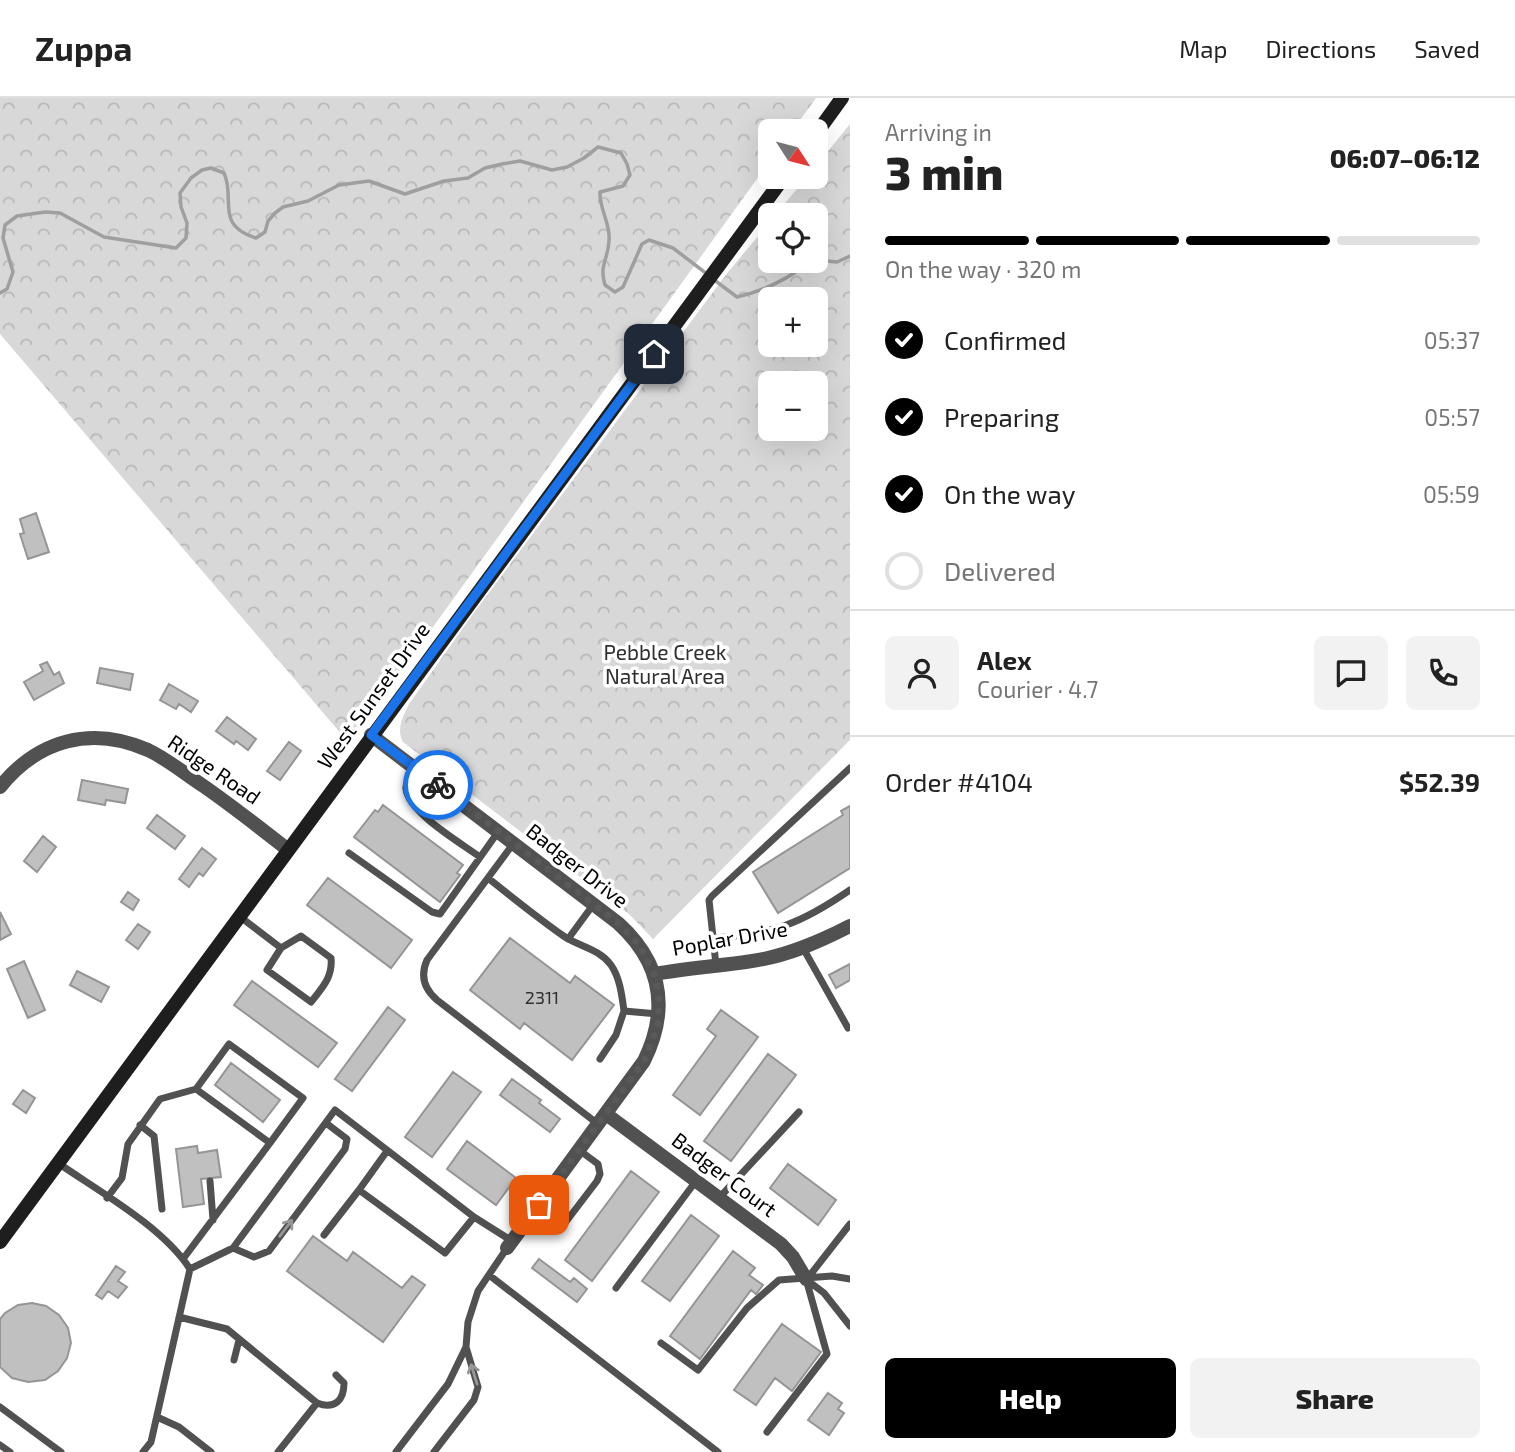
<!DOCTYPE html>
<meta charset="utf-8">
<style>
body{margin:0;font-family:"Exo 2",sans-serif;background:#f2f2f2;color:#222;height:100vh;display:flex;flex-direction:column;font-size:26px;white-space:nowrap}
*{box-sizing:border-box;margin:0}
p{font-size:23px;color:#767676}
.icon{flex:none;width:38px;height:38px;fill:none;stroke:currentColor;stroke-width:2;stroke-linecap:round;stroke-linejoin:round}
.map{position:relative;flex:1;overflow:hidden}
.drawer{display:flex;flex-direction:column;background:#fff;width:665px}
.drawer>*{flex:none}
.needle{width:46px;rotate:126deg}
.buttons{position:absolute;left:758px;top:21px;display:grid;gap:14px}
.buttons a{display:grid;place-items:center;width:70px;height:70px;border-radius:10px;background:#fff;box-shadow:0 7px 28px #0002;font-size:35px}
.pin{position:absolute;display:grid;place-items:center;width:60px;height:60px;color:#fff;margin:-30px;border-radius:14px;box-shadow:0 4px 10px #0006}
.courier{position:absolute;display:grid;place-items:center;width:70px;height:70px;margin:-35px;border:5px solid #1a73e8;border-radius:50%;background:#fff;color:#222;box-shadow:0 2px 9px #0007}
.head em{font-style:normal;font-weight:800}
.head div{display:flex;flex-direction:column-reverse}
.head{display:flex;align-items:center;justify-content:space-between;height:119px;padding:0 35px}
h1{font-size:46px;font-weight:800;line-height:52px}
.bar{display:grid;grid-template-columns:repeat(4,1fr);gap:10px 7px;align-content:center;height:84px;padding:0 35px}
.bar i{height:9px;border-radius:5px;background:#e0e0e0}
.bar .on{background:#000}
.bar p{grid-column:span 4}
.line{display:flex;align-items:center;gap:18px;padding:0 35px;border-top:2px solid #e0e0e0}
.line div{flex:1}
.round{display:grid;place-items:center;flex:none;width:74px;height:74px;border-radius:10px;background:#f2f2f2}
ol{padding:0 35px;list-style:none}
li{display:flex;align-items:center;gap:21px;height:77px}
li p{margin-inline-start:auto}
li .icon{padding:7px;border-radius:50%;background:#000;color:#fff;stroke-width:4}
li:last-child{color:#767676}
li i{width:38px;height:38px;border:4px solid #e0e0e0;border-radius:50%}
.cta{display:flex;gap:14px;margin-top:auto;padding:14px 35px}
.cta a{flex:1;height:80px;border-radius:10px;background:#000;color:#fff;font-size:28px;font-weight:800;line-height:80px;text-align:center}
.cta a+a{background:#f2f2f2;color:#222}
header{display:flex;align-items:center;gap:42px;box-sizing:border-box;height:98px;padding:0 35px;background:#fff;border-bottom:2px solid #e0e0e0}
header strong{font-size:33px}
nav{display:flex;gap:38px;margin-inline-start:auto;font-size:24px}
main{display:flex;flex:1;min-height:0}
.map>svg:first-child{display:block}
.park{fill:url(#park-crowns);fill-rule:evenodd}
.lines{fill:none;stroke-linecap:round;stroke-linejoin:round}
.stream{stroke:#9f9f9f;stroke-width:3.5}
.building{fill:#c0c0c0;stroke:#959595;stroke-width:2}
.lane{stroke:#515151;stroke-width:7}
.street{stroke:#515151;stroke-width:14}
.secondary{stroke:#1e1e1e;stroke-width:14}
.oneway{stroke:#979797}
.done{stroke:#595959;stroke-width:7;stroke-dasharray:0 12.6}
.route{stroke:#1a73e8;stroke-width:9}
.labels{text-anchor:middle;stroke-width:7;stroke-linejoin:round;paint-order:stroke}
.number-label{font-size:18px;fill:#303030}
.park-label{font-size:21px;fill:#2f2f2f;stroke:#fff}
.street-label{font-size:21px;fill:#000;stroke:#fff}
</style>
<header>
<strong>Zuppa</strong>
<nav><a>Map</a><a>Directions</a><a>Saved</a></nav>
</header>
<main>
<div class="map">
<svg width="850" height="1354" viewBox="0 0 850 1354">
<defs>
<pattern id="park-crowns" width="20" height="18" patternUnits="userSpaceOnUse" patternTransform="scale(1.75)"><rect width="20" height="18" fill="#d8d8d8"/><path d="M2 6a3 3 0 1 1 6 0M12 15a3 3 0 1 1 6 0" fill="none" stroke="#b8b8b8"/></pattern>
</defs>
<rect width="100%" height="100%" fill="#fff"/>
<path class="park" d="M0,0h816l-24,33h-22v30l-421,582 -349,-409z
M850,26v616l-197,199 -24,-25 -226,-172c-7,-13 0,-26 6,-38l64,-90 255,-342 42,-50v39h46v-46h-41l32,-38h9v-11zM770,201h46v46h-46zM770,285h46v46h-46z"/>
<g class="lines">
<path class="stream" d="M816,162l21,2 13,-6
M713,181l24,18c28,-6 51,-18 74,-36
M0,195l7,-4 6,-17 -10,-34 2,-13 12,-9 28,-4 15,1 44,24 72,11 10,-10 1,-15 -6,-16 -1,-14 11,-15 11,-8 9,-2 13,5c12,26 -10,52 32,65l9,-6 3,-11 7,-8 8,-6 25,-6 31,-16 30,-4 36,13 39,-13 24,-3 17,-10 17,-4 18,-3 32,9 15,-3 17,-9 14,-11 23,6 6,11 3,11 -7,11 -23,6c-1,17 11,32 9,49 -1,19 -10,24 -4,44l10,7 8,-5 19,-43 7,-4 24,8 34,26"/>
</g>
<path class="building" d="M36,415l13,39 -21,7 -8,-25 4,-1 -4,-14z
M47,564l7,13 5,-3 5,11 -30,17 -10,-18 19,-11 -3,-6z
M100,570l33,6 -3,16 -33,-7z
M169,586l29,17 -7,11 -12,-8 -3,5 -16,-9z
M227,619l29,22 -8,11 -12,-9 -2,3 -18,-13z
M289,644l12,9 -21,29 -13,-9z
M82,682l46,9 -3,14 -19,-3 -1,5 -27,-5z
M383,707l80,60 -6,8 3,2 -20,27 -86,-65 21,-27 3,2z
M850,708v62l-72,45 -25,-41 90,-57 -2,-4z
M157,717l28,21 -10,13 -28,-21z
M43,738l13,11 -19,25 -13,-11z
M202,750l14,11 -13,17 -4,-3 -10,14 -10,-8z
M328,780l84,62 -21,28 -84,-63z
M128,794l11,8 -6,10 -12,-8z
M0,814l11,22 -11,6z
M138,826l12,8 -12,17 -12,-9z
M510,840l60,45 5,-7 39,29 -42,55 -48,-37 -4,6 -50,-39z
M24,863l21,49 -17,8 -21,-49z
M850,866v16l-14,8 -7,-13z
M77,873l32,16 -8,15 -31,-17z
M252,883l85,62 -19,24 -84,-62z
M388,909l17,13 -53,71 -17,-12z
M721,912l37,27 -58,78 -27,-20 43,-59 -9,-7z
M768,956l28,21 -65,86 -27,-20z
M231,965l49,37 -17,22 -48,-37z
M453,974l28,20 -49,65 -27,-20z
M512,981l29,21 -2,3 21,16 -10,13 -50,-37z
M23,992l12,8 -9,15 -13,-9z
M467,1043l49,37 -20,27 -49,-36z
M197,1048l1,7 19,-3 4,27 -20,2 3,25 -21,3 -7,-58z
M788,1066l48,36 -18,25 -48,-37z
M631,1073l28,21 -67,89 -27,-21z
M691,1117l28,21 -49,65 -28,-20z
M313,1138l34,25 6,-9 49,36 10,-12 13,9 -42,57 -96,-71z
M733,1153l22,17 -6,7 14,10 -7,9 -5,-4 -51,69 -30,-23z
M539,1161l31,23 4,-4 13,11 -10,13 -45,-34z
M116,1168l9,6 -7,9 9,6 -9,11 -10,-7 -6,8 -6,-4z
M32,1205l14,3 13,9 9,13 3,15 -4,15 -9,13 -13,9 -17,2 -16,-4 -12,-11v-48l5,-6 13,-8z
M782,1226l39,28 -29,39 -17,-13 -19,27 -22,-15z
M828,1295l14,10 -4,6 6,4 -15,22 -21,-15z"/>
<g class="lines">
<path class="lane" d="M415,671c-4,6 -10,13 -9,20 3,24 55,54 74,68
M513,746l-86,116c-7,16 -3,29 10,40l161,124
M349,755l83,59 8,2 58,-82
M488,780c25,20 51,41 77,59 16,10 34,12 46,28 9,13 11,31 13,46l34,3
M239,818l42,32 20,-12 30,22c2,19 -9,30 -20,44l-44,-32 14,-22
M713,840c62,-5 86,-13 137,-48
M568,841l25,-34
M803,850l45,80
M716,867l-7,-65 3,-4 138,-128
M600,961l16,-24 8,-24
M196,991l33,-45 74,54 -33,45
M140,1027l14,11 8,73
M387,1053l-28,39 86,63 29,-36
M58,1065c42,29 105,64 132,106l-39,173 -8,10
M210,1083l3,39
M107,1100l15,-20 6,-34 32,-45 36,-10 74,54 -87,116
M719,1100l80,-86
M539,1106l26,19 32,-42 3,-7 -2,-10 -19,-14
M324,1137l35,-45
M233,1150l21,9 15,-6 76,-102 2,-10 -21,-16
M190,1171l43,-21 102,-138 139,107 38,24
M489,1177l229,177
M807,1181l43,-55
M807,1182l17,13 26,33
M616,1190l80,-107
M179,1219l48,12 90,74 -39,49
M661,1245l37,27 49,-62 32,-28 53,-4 18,3
M234,1262l5,-20
M317,1305c18,7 27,-3 27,-20l-8,-8
M0,1309l61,45
M157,1319l22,10 32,25
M767,1334l60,-78 -21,-75
M0,1347l10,7
M396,1354l52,-68 18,-37 2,-25 10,-31 29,-43
M434,1354l40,-52 4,-13 -12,-40"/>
<path class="street" d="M371,637l247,188c43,39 52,85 26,138l-137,187
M0,689c38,-47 91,-62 148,-37 19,9 36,23 54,35 29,20 57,42 85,64
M654,876c33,-6 66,-8 98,-13 35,-5 67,-19 98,-35
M606,1016l175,130 12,13 13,22"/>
<path class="secondary" d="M816,36l26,-36
M0,1144l784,-1065"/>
</g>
<defs><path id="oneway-shaft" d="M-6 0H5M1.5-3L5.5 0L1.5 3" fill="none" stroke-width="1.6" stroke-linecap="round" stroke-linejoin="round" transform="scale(1.75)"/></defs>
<g class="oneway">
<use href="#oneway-shaft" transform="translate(286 1130) rotate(-53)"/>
<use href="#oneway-shaft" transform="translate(474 1276) rotate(-107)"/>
</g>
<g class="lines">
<path class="done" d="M438,687l180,138 22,23 14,28 5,21 -1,30 -14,36 -105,144"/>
<path class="route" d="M438,687l-67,-50 283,-381"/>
</g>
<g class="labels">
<g class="number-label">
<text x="542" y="906">2311</text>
</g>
<g class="park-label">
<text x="665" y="562">Pebble Creek<tspan x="665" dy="24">Natural Area</tspan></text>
</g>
<g class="street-label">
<text transform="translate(374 598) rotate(-54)" y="7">West Sunset Drive</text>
<text transform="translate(214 672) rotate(34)" y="7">Ridge Road</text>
<text transform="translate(577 768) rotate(38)" y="7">Badger Drive</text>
<text transform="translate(730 841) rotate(-10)" y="7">Poplar Drive</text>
<text transform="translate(724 1077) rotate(37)" y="7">Badger Court</text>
</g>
</g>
</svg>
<div class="buttons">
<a><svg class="needle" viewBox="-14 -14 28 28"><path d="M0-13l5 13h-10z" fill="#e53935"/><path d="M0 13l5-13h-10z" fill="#767676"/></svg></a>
<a><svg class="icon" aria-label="locate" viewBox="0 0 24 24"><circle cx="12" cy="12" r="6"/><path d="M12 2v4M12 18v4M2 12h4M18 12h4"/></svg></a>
<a>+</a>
<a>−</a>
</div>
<div class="pin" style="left:539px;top:1107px;background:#ea580c"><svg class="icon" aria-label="bag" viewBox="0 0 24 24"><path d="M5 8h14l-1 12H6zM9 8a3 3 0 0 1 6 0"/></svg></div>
<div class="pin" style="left:654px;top:256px;background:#1f2937"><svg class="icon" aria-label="home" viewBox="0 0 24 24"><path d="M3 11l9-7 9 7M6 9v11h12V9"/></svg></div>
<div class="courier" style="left:438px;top:687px"><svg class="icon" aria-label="bike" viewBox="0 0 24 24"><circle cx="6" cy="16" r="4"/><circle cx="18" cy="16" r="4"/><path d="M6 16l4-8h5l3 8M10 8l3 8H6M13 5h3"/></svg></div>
</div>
<section class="drawer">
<div class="head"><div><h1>3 min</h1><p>Arriving in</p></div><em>06:07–06:12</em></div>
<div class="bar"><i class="on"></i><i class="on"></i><i class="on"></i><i></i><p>On the way · 320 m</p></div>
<ol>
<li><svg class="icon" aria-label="check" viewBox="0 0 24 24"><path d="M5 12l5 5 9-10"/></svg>Confirmed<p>05:37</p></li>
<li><svg class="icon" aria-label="check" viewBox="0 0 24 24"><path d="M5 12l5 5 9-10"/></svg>Preparing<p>05:57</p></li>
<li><svg class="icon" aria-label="check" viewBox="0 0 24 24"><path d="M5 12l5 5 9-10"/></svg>On the way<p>05:59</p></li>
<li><i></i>Delivered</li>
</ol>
<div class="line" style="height:126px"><a class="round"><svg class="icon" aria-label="person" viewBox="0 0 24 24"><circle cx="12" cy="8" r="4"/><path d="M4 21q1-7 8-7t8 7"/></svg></a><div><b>Alex</b><p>Courier · 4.7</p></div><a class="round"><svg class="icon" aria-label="chat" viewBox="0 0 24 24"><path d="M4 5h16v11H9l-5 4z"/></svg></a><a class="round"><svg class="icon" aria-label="phone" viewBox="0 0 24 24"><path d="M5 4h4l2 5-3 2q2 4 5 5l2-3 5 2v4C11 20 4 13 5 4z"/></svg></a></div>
<div class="line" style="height:91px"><div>Order #4104</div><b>$52.39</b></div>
<div class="cta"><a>Help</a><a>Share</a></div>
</section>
</main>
